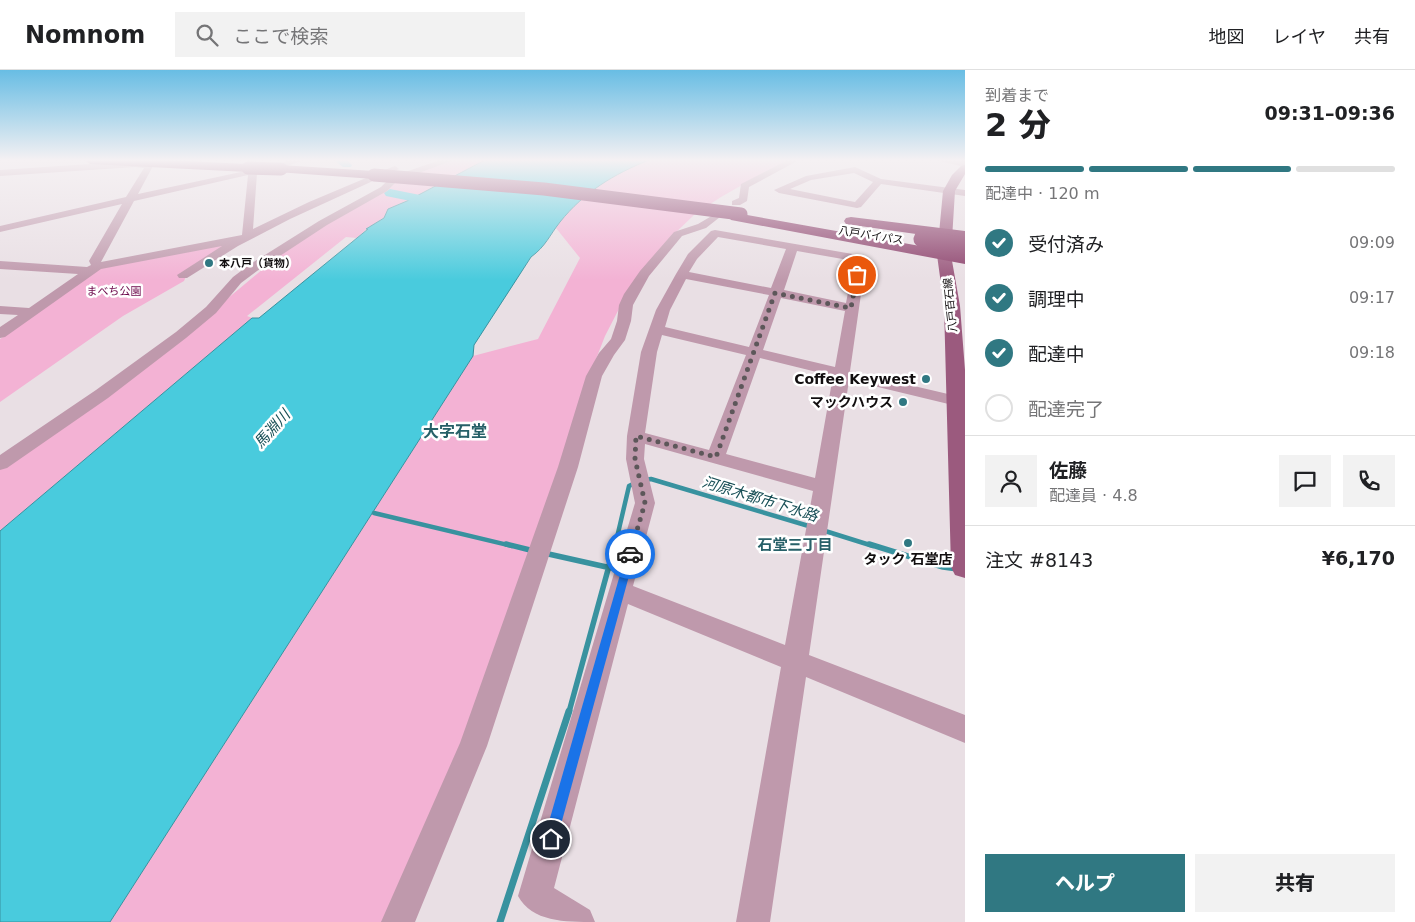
<!DOCTYPE html>
<html lang="ja">
<meta charset="utf-8">
<style>
body{margin:0;font-family:"DejaVu Sans","Noto Sans JP",sans-serif;background:#f2f2f2;color:#202124;height:100vh;display:flex;flex-direction:column;font-size:19px;white-space:nowrap}
*{box-sizing:border-box;margin:0}
p{font-size:16px;color:#757577}
.icon{flex:none;width:28px;height:28px;fill:none;stroke:currentColor;stroke-width:2;stroke-linecap:round;stroke-linejoin:round}
.map{position:relative;flex:1;overflow:hidden}
.side{display:flex;flex-direction:column;background:#fff;width:450px}
.side>*{flex:none}
.pin{position:absolute;display:grid;place-items:center;width:42px;height:42px;color:#fff;margin:-21px;border:2px solid #fff;border-radius:50%;box-shadow:0 1px 5px #0007}
.courier{position:absolute;display:grid;place-items:center;width:50px;height:50px;margin:-25px;border:4px solid #1a73e8;border-radius:50%;background:#fff;color:#222;box-shadow:0 1px 6px #0007}
.head em{font-style:normal;font-weight:800}
.head div{display:flex;flex-direction:column-reverse}
.head{display:flex;align-items:center;justify-content:space-between;height:85px;padding:0 20px}
h1{font-size:32px;font-weight:800;line-height:38px}
.bar{display:grid;grid-template-columns:repeat(4,1fr);gap:8px 5px;align-content:center;height:60px;padding:0 20px}
.bar i{height:6px;border-radius:4px;background:#e0e0e0}
.bar .on{background:#307882}
.bar p{grid-column:span 4}
.line{display:flex;align-items:center;gap:12px;padding:0 20px;border-top:1px solid #e0e0e0}
.line div{flex:1}
.round{display:grid;place-items:center;flex:none;width:52px;height:52px;border-radius:0px;background:#f2f2f2}
ol{padding:0 20px;list-style:none}
li{display:flex;align-items:center;gap:15px;height:55px}
li p{margin-inline-start:auto}
li .icon{padding:5px;border-radius:50%;background:#307882;color:#fff;stroke-width:4}
li:last-child{color:#757577}
li i{width:28px;height:28px;border:2px solid #e0e0e0;border-radius:50%}
.action{display:flex;gap:10px;margin-top:auto;padding:10px 20px}
.action a{flex:1;height:58px;border-radius:0px;background:#307882;color:#fff;font-size:20px;font-weight:800;line-height:58px;text-align:center}
.action a+a{background:#f2f2f2;color:#202124}
header{display:flex;align-items:center;gap:30px;box-sizing:border-box;height:70px;padding:0 25px;background:#fff;border-bottom:1px solid #e0e0e0}
header strong{font-size:24px}
nav{display:flex;gap:28px;margin-inline-start:auto;font-size:18px}
.search{width:350px;height:45px;background:#f2f2f2;display:flex;align-items:center;gap:12px;box-sizing:border-box;padding:0 18px;border-radius:0px;color:#757577;font-size:19px}
main{display:flex;flex:1;min-height:0}
.map>svg:first-child{display:block}
.green{fill:#f3b2d4}
.water{fill:#49cbdd;stroke:#38929f}
.lines{fill:none;stroke-linecap:round;stroke-linejoin:round}
.stream-far2{stroke:#38929f;stroke-width:4.5}
.stream-far1{stroke:#38929f;stroke-width:5.5}
.stream{stroke:#38929f;stroke-width:7}
.river{fill:#49cbdd;fill-rule:evenodd}
.minor{fill:#bf99ac;fill-rule:evenodd}
.major{fill:#9b5a7e;fill-rule:evenodd}
.highway{fill:#8d436d;fill-rule:evenodd}
.highway-bridge-far1{stroke:#8d436d;stroke-width:13}
.highway-bridge{stroke:#8d436d;stroke-width:17}
.route{fill:#1a73e8}
.done{stroke:#5d575a;stroke-width:5;stroke-dasharray:0 9}
.poi-dot{fill:#307882;stroke:#fff;stroke-width:2}
.labels{text-anchor:middle;stroke-width:5;stroke-linejoin:round;paint-order:stroke}
.far-street-label{font-size:11px;fill:#110e0f;stroke:#fff}
.far-poi-label{font-size:11px;font-weight:bold;fill:#110e0f;stroke:#fff;text-anchor:start}
.far-park-label{font-size:11px;fill:#6b074a;stroke:#fff}
.poi-label{font-size:14px;font-weight:bold;fill:#110e0f;stroke:#fff;text-anchor:end}
.water-label{font-size:15px;font-style:italic;fill:#184f56;stroke:#fff}
.neighbourhood-label{font-size:15px;font-weight:bold;fill:#276068;stroke:#fff}
.quarter-label{font-size:16px;font-weight:bold;fill:#276068;stroke:#fff}
</style>
<header>
<strong>Nomnom</strong>
<div class="search"><svg class="icon" aria-label="search" viewBox="0 0 24 24"><circle cx="10" cy="10" r="6"/><path d="M15 15l6 6"/></svg>ここで検索</div>
<nav><a>地図</a><a>レイヤ</a><a>共有</a></nav>
</header>
<main>
<div class="map">
<svg width="965" height="852" viewBox="0 0 965 852">
<rect width="100%" height="100%" fill="#e9dfe4"/>
<path class="green" d="M453,90h32l-78,41 -35,25h-2l-13,12 -11,-1 -99,79 5,2 -252,213v-63l227,-169 61,-51 110,-68z
M649,90h142l-26,12 -44,25 -26,17 -25,24 -48,65 -17,33 -14,36 -123,361 -83,189h-275l363,-566 65,-17 42,-81 -24,-30c22,-34 56,-54 93,-68z
M229,174l-42,30 -3,7 -61,35 -123,86v-63l100,-71z"/>
<path class="water" d="M485,90h164c-35,14 -65,32 -89,62 -11,14 -14,24 -29,35l-57,88 -1,11 -363,566h-110v-391l252,-213h7l109,-89h-2l18,-11 4,-9 19,-8z"/>
<g class="lines">
<path class="stream-far2" d="M645,410l6,-1 161,48
M374,443l138,33
M822,460l51,16
M615,476l14,-60 6,-3"/>
<path class="stream-far1" d="M506,474l28,7
M869,474l74,23 22,3
M544,483l67,15
M569,642l46,-168"/>
<path class="stream" d="M500,852l69,-211"/>
<path class="river" d="M334,90h13l5,5 -1,2h-8z
M390,119l55,11 6,4 -6,4 -59,-12 -2,-3z"/>
<path class="minor" d="M289,90h15l-23,8 -4,-3z
M440,90h14l-57,21 -10,10 -60,34 -70,46 -16,12 -25,30 -30,25 -78,60 -101,70 -7,2v-15l96,-65 80,-58 30,-25 27,-30 16,-12 70,-44 62,-34 10,-10z
M788,90h11l-50,27 -2,14 -7,4h-8v-4l7,-3 2,-14z
M935,90l30,1v6z
M135,91l18,5 -15,28 122,-26 1,2 -4,3 -4,56 56,-27 83,-35 3,-1 4,3 -109,50 -52,27 -51,32h-8l-2,-3 45,-29 -121,23 -96,68 -5,1v-11l18,-12 -18,-1v-8l29,2 49,-34 -78,-5v-8l87,6 4,-2 -2,-4 33,-57 -122,28v-6l126,-29 18,-29 -9,-1 -135,9v-6zM248,105l-6,60 -141,27 33,-61z
M855,97l26,12 84,11v6l-84,-12 -20,23 -4,1 -78,-15 -5,-3 32,-14zM854,103l19,9 -18,20 -65,-13 21,-9z
M715,144l5,3 -14,11 -24,8 -33,40 -16,29 -2,16 -6,19 -11,15 -12,21 -24,91 -91,279 -72,176h-34l79,-179 98,-276 28,-91 13,-23 12,-14 6,-18 2,-16 5,-11 16,-23 34,-39 24,-8z
M715,160l149,26 2,3 -16,112 115,27v10l-116,-28 -40,275 156,60v28l-159,-66 -36,245h-34l45,-255 -153,-63 -74,284 36,22 5,12c-30,0 -63,0 -77,-26l117,-393 -9,-44 1,-23 14,-84 15,-42 20,-36 12,-20 23,-23zM718,167l68,12 -15,39 -82,-16 8,-13zM797,181l57,10 -8,42 -62,-13zM686,209l83,16 -20,52 -84,-20 5,-17zM781,228l64,13 -10,56 -72,-17zM662,265l84,20 -37,95 -64,-17 12,-81zM760,288l73,18 -18,102 -89,-24zM645,374l168,47 -28,154 -152,-59 22,-83 -11,-44z"/>
<path class="major" d="M965,95v9l-10,17 -4,64 9,51 5,64v208l-10,-3 -4,-8 -7,-261 -7,-51 6,-64 9,-16 9,-9z"/>
<path class="highway" d="M84,90h83l81,4 6,4 -6,4 -158,-8z
M281,95l93,6 6,4 -6,4 -97,-7 -2,-3 2,-3z
M736,143l229,41v10l-234,-44 -2,-3 2,-3z
M851,147l114,14v10l-119,-17 -2,-3 2,-3z"/>
<path class="highway-bridge-far1" d="M248,98l33,1
M374,105l170,14 197,25"/>
<path class="highway-bridge" d="M922,169l43,7"/>
</g>
<linearGradient id="sky" x2="0" y2="1"><stop stop-color="#68bde4"/><stop offset="0.43" stop-color="#f5f1f3"/><stop offset="1" stop-color="#f5f1f3" stop-opacity="0"/></linearGradient>
<rect width="965" height="210" fill="url(#sky)"/>
<path class="route" d="M630,481l5,3 -78,285 -2,4 -4,2 -5,-2 -2,-4 82,-285z"/>
<g class="lines">
<path class="done" d="M630,484l15,-51 -10,-44 1,-23 80,21 59,-164 76,15 6,-33"/>
</g>
<g class="poi-dot">
<circle cx="209" cy="193" r="5"/>
<circle cx="926" cy="309" r="5"/>
<circle cx="903" cy="332" r="5"/>
<circle cx="908" cy="473" r="5"/>
</g>
<g class="labels">
<g class="far-street-label">
<text transform="translate(871 165) rotate(9)" y="4">八戸バイパス</text>
<text transform="translate(950 235) rotate(-96)" y="4">八戸百石線</text>
</g>
<g class="far-poi-label">
<text x="219" y="197">本八戸（貨物）</text>
</g>
<g class="far-park-label">
<text x="114" y="225">まべち公園</text>
</g>
<g class="poi-label">
<text x="916" y="314">Coffee Keywest</text>
<text x="893" y="337">マックハウス</text>
<text x="908" y="494" text-anchor="middle">タック 石堂店</text>
</g>
<g class="water-label">
<text transform="translate(272 359) rotate(-48)" y="5">馬淵川</text>
<text transform="translate(760 429) rotate(17)" y="5">河原木都市下水路</text>
</g>
<g class="neighbourhood-label">
<text x="795" y="480">石堂三丁目</text>
</g>
<g class="quarter-label">
<text x="455" y="367">大字石堂</text>
</g>
</g>
</svg>
<div class="pin" style="left:857px;top:205px;background:#ea580c"><svg class="icon" aria-label="bag" viewBox="0 0 24 24"><path d="M5 8h14l-1 12H6zM9 8a3 3 0 0 1 6 0"/></svg></div>
<div class="pin" style="left:551px;top:769px;background:#1f2937"><svg class="icon" aria-label="home" viewBox="0 0 24 24"><path d="M3 11l9-7 9 7M6 9v11h12V9"/></svg></div>
<div class="courier" style="left:630px;top:484px"><svg class="icon" aria-label="car" viewBox="0 0 24 24"><path d="M5 17H2v-5l4-1 3-4h7l3 4 3 1v5h-3M9 17h6M6 11h13"/><circle cx="7" cy="17" r="2"/><circle cx="17" cy="17" r="2"/></svg></div>
</div>
<section class="side">
<div class="head"><div><h1>2 分</h1><p>到着まで</p></div><em>09:31–09:36</em></div>
<div class="bar"><i class="on"></i><i class="on"></i><i class="on"></i><i></i><p>配達中 · 120 m</p></div>
<ol>
<li><svg class="icon" aria-label="check" viewBox="0 0 24 24"><path d="M5 12l5 5 9-10"/></svg>受付済み<p>09:09</p></li>
<li><svg class="icon" aria-label="check" viewBox="0 0 24 24"><path d="M5 12l5 5 9-10"/></svg>調理中<p>09:17</p></li>
<li><svg class="icon" aria-label="check" viewBox="0 0 24 24"><path d="M5 12l5 5 9-10"/></svg>配達中<p>09:18</p></li>
<li><i></i>配達完了</li>
</ol>
<div class="line" style="height:90px"><a class="round"><svg class="icon" aria-label="person" viewBox="0 0 24 24"><circle cx="12" cy="8" r="4"/><path d="M4 21q1-7 8-7t8 7"/></svg></a><div><b>佐藤</b><p>配達員 · 4.8</p></div><a class="round"><svg class="icon" aria-label="chat" viewBox="0 0 24 24"><path d="M4 5h16v11H9l-5 4z"/></svg></a><a class="round"><svg class="icon" aria-label="phone" viewBox="0 0 24 24"><path d="M5 4h4l2 5-3 2q2 4 5 5l2-3 5 2v4C11 20 4 13 5 4z"/></svg></a></div>
<div class="line" style="height:65px"><div>注文 #8143</div><b>¥6,170</b></div>
<div class="action"><a>ヘルプ</a><a>共有</a></div>
</section>
</main>
